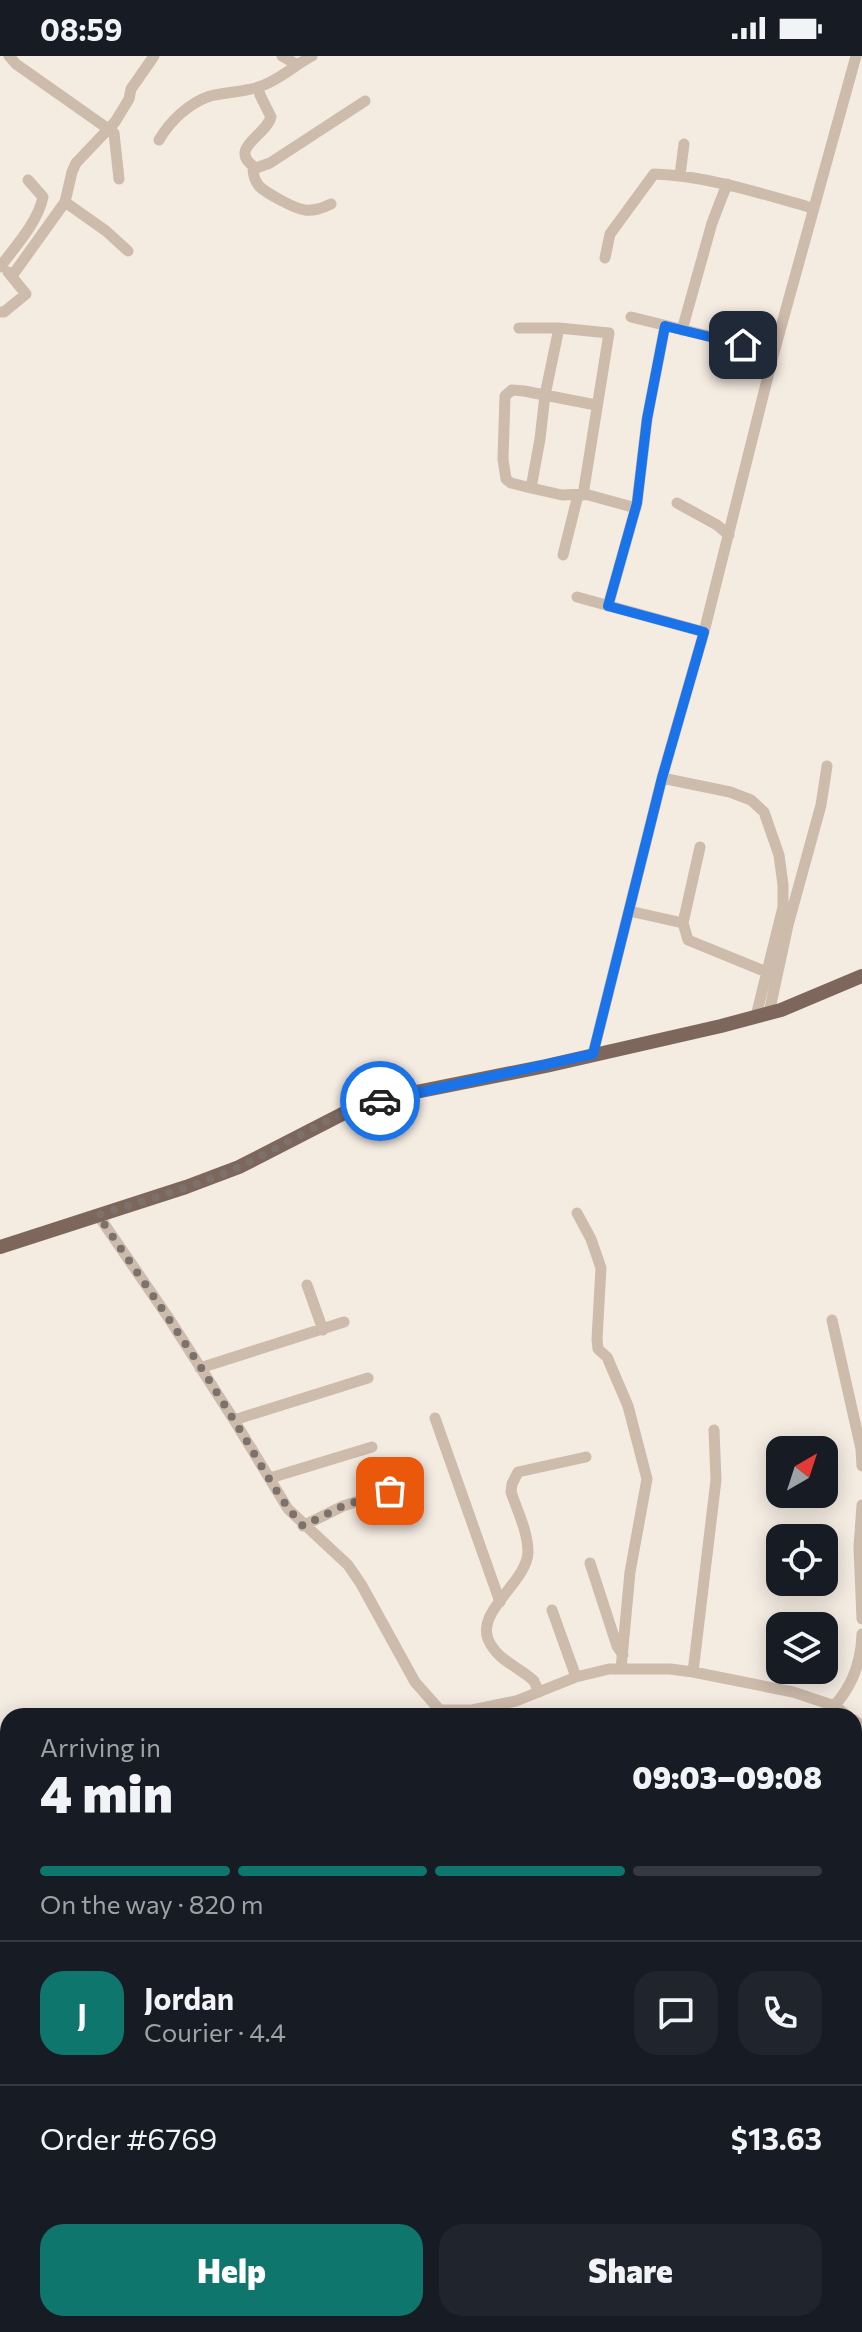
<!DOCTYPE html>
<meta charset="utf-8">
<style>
body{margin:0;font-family:Commissioner,sans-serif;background:#20242c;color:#f1f3f6;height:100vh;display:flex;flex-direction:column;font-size:30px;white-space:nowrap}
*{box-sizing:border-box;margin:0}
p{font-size:26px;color:#9ea1a6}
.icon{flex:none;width:44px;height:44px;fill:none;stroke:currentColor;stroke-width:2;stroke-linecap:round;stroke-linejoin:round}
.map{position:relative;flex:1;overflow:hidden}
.details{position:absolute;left:0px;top:1652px;width:862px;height:624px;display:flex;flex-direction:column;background:#171b24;border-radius:24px 24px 0 0;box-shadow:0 4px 20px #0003}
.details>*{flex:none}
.needle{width:52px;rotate:39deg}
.tools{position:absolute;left:766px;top:1380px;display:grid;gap:16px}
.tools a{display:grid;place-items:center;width:72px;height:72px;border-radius:16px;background:#171b24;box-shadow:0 4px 20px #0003;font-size:40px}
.pin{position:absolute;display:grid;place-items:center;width:68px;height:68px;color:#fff;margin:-34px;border-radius:16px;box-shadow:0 4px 12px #0006}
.courier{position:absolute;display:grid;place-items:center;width:80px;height:80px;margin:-40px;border:6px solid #1a73e8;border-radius:50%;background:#fff;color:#222;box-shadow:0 2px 10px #0007}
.head em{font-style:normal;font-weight:800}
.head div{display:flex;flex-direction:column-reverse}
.head{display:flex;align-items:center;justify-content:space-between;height:136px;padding:0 40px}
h1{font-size:52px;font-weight:800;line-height:60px}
.bar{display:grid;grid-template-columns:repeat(4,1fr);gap:12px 8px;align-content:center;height:96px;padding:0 40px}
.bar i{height:10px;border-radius:6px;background:#363941}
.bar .active{background:#0f766e}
.bar p{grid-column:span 4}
.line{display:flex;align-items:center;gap:20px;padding:0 40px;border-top:2px solid #363941}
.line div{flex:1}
.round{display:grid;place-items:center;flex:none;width:84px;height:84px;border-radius:24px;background:#20242c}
.primary-button{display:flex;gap:16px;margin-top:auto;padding:16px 40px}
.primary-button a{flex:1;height:92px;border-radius:24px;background:#0f766e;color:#fff;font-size:32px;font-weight:800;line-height:92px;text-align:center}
.primary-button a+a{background:#20242c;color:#f1f3f6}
.status{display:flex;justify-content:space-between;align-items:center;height:56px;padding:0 40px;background:#171b24;direction:ltr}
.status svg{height:22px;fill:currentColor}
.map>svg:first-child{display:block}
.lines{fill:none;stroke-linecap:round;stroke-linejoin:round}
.minor{stroke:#cdbbac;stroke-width:11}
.major{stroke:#7d675c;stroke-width:14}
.done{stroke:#7c716b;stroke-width:8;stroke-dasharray:0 14.4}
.route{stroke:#1a73e8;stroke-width:10}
</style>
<div class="status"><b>08:59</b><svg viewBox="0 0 49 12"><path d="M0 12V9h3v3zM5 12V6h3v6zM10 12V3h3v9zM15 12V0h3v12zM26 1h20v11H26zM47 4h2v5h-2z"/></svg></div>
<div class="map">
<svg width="862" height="2276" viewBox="0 0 862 2276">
<rect width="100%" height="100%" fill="#f4ebe1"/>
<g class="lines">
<path class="minor" d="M9,0l7,8 98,69 5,46
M282,0l14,8
M258,31l2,8 11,22c-5,19 -45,32 -15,51l14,-5 95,-62
M159,84c11,-19 30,-37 51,-44 16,-4 33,-4 49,-9 21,-7 34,-21 53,-31
M253,111c0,7 1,13 6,19 7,7 36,23 46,24 10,1 17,-2 26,-6
M680,119l4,-31
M65,146l41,29 22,20
M605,202l5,-24 44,-60c54,2 106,19 158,34
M0,211c15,-20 38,-45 43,-70l-15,-17
M12,220l53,-74 7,-30 4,-9 39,-41 14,-23 2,-10 23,-33
M0,256h4l22,-18 -18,-22
M631,261l143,35
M519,272h40l50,5 -26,162
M682,274l30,-107 15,-39
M596,349l-72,-14 -12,-1 -7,6 -2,63 3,20 5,4 20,5 31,7 23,-1 51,14
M531,432l9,-49 5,-44 14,-67
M677,447l40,22 12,10
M563,499l15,-60
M577,541l127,35
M608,550l29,-103 10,-84 18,-93
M662,722l68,14 21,8 13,12 15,43 4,30v22l-27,109
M700,791l-17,76 5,17 81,33
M629,855l54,12
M769,957l19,-88 33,-120 6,-39
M593,998l69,-276 42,-146 69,-276 83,-300
M577,1157l14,26 10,29 -4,71 1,10 9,8 21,49 19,73 -17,93 -9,97
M98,1159l70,102 66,103 54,89 60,56 13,19 54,98 30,34
M307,1229l16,45
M832,1264l29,129 1,17
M200,1312l144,-46
M435,1362l65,184
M234,1364l134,-42
M270,1422l102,-31
M862,1449l-3,42 3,72
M303,1470l40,-20 70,-22
M590,1507l27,83 6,9
M552,1554l24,67
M693,1616l23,-192 -2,-50
M539,1636c0,-1 -5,-10 -5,-11 -14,-14 -37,-20 -46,-42 -11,-29 39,-57 40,-87 0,-20 -11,-42 -17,-60l1,-8 6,-12 68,-15
M441,1654h31l44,-9 60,-24 33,-8h61l23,3 100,20 42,14 13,10
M823,1660c26,-21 38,-50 39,-82
M854,1664l8,6
M0,1802l8,1
M0,1893l8,7
M0,1947l8,7
M0,1981l8,-8
M854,1986l8,-13
M0,1992l8,4
M0,2044l8,4
M0,2076l8,4
M854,2090l8,4
M0,2133l8,3
M854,2167l8,5
M0,2187l8,4
M854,2247l8,-10
M0,2255l8,3
M182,2268l6,8
M234,2268l3,8
M280,2268l2,8
M324,2268l1,8
M470,2268l4,8
M553,2268l1,8
M594,2268l2,8
M811,2268l16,8
M28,2276l4,-8
M210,2276l3,-4 -1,-4
M422,2276l24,-8
M521,2276v-8
M730,2276l19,-5 8,5
M838,2276l2,-8"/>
<path class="major" d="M0,1191l186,-60 53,-20 117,-60 45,-12 145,-29 175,-40 60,-16 81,-34"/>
</g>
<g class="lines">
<path class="done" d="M380,1045c-50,13 -94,44 -141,66 -45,20 -94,33 -141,48 46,68 93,134 135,204 23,35 42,76 70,107l40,-20 47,-15"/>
<path class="route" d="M380,1045l213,-47 69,-276 42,-146 -96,-26 29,-103 10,-84 18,-93 78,19"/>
</g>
</svg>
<div class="tools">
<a><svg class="needle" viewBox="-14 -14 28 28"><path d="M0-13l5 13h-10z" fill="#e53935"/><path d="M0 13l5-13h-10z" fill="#9ea1a6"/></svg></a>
<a><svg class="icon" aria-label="locate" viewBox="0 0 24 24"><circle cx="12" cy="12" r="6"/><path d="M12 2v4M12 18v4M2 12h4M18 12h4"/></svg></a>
<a><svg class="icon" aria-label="layers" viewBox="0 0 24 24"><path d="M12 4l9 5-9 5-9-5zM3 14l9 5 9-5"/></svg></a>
</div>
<div class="pin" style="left:390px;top:1435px;background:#ea580c"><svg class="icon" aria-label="bag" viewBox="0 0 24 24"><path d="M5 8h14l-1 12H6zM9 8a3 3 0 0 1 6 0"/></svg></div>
<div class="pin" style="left:743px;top:289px;background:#1f2937"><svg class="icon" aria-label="home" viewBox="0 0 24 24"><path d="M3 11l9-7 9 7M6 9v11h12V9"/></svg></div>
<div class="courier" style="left:380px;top:1045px"><svg class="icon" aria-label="car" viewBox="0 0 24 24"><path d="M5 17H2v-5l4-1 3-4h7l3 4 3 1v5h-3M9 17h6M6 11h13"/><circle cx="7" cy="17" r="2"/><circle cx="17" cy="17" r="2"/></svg></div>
<section class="details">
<div class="head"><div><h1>4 min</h1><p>Arriving in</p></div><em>09:03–09:08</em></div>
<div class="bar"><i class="active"></i><i class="active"></i><i class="active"></i><i></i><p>On the way · 820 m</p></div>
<div class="line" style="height:144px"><b class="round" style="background:#0f766e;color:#fff">J</b><div><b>Jordan</b><p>Courier · 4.4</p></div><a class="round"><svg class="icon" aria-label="chat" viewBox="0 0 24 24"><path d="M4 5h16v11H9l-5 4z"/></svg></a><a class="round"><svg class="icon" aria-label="phone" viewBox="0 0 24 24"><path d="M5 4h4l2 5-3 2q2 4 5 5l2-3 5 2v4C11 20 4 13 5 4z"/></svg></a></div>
<div class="line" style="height:104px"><div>Order #6769</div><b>$13.63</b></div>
<div class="primary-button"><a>Help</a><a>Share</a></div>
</section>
</div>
